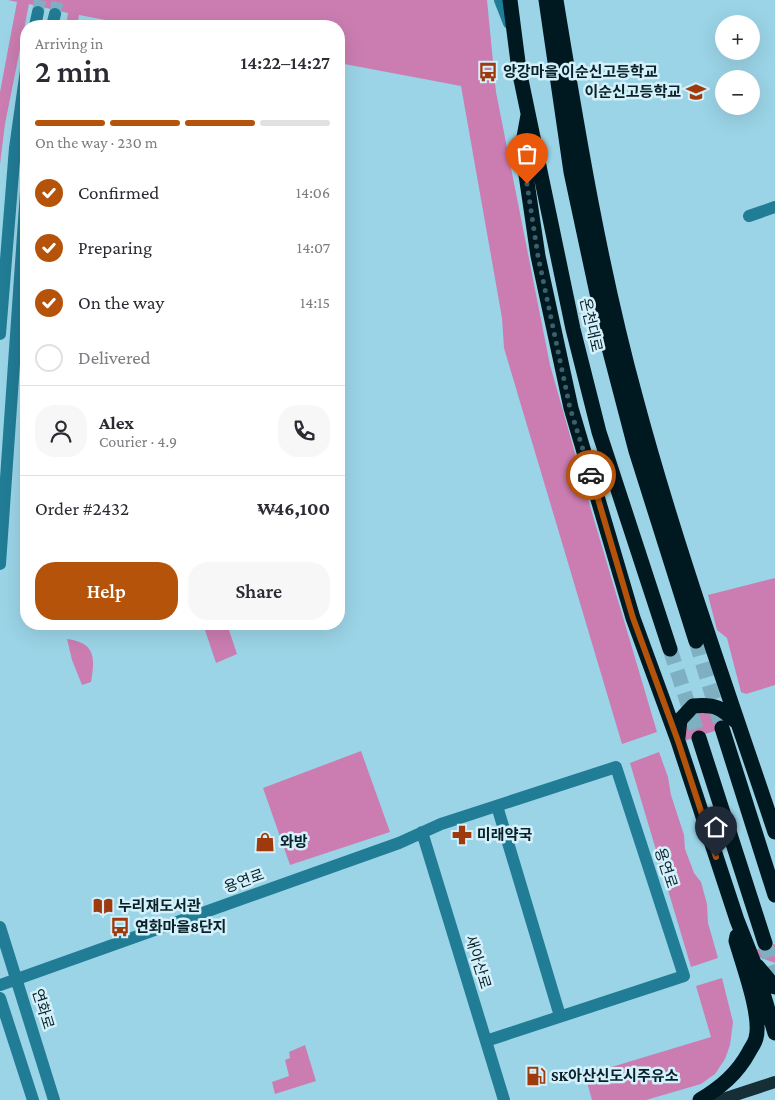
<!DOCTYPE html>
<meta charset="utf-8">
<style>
body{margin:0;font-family:"Crimson Pro","Noto Sans KR",serif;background:#f7f7f7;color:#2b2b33;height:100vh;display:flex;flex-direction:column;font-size:19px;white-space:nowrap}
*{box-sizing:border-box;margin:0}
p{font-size:16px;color:#7c7c81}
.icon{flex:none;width:28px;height:28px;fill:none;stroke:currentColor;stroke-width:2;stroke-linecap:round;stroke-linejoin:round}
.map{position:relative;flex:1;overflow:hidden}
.panel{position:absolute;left:20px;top:20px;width:325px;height:610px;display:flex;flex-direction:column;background:#fff;border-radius:20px;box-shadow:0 5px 20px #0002}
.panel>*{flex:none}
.buttons{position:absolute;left:715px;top:15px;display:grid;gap:10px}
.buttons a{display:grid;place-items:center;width:45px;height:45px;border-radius:50%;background:#fff;box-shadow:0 5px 20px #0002;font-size:25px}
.pin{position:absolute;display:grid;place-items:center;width:42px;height:42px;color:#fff;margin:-51px -21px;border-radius:50% 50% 50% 0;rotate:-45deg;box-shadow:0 0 5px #0007}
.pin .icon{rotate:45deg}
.courier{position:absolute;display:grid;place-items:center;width:50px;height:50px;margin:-25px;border:4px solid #b45309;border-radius:50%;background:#fff;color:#222;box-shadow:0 1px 6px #0007}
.overview em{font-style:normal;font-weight:600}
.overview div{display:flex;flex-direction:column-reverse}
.overview{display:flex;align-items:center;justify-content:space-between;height:85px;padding:0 15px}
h1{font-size:32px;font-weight:600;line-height:38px}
.bar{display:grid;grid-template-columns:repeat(4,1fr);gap:8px 5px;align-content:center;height:60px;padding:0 15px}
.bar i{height:6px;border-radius:4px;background:#e1e1e2}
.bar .on{background:#b45309}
.bar p{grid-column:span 4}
.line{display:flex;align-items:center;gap:12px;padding:0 15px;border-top:1px solid #e1e1e2}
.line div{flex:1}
.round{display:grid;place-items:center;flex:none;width:52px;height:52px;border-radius:20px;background:#f7f7f7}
ol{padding:0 15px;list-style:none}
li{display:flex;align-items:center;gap:15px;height:55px}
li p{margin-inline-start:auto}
li .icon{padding:5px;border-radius:50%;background:#b45309;color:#fff;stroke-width:4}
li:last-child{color:#7c7c81}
li i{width:28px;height:28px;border:2px solid #e1e1e2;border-radius:50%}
.button{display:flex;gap:10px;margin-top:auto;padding:10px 15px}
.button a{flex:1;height:58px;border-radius:20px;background:#b45309;color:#fff;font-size:20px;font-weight:600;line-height:58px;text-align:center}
.button a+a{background:#f7f7f7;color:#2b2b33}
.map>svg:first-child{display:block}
.green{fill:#cb7db1}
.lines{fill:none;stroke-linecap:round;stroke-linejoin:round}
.minor-tunnel{stroke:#7eb0c1;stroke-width:12;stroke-dasharray:12 6;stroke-linecap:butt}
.highway-tunnel{stroke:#7eb0c1;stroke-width:15;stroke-dasharray:15 8;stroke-linecap:butt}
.minor{stroke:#217c95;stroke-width:12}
.major{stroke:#162f37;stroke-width:12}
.highway{stroke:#001820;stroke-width:15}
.done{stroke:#3c606b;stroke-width:5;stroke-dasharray:0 9}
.route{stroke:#b45309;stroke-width:6}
.labels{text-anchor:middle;stroke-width:5;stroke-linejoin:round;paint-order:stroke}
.poi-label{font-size:15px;font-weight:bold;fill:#092128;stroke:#d4f0fa;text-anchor:start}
.street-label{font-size:15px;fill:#092128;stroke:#d4f0fa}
</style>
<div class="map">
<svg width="775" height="1100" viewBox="0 0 775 1100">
<rect width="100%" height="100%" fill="#9bd4e7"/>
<path class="green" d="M8,0h479l9,92 54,273 40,141 67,226 -35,12 -118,-396 -2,-30 -41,-232 -122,-23v-37h-201l-59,-11 -2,11h-11l2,-13 -39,-9 -24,120 -5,40v-72l17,-90z
M775,578v107l-29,9 -5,-2 -14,-54 -10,-8 -9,-35z
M203,624h24l10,30 -21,9z
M67,639c29,4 28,19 24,43l-9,3 -10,-25z
M705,712c10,3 15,7 19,16l-43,14 2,-17 13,-12z
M361,751l29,81 -100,33 -27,-77z
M659,752l9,25 3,18 13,40 1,14 9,24 7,9 6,22 1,19 10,35 -27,9 -61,-204z
M775,944v19l-16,-6 -5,-7z
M722,978l11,44 -3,23 -5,14 -10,15 -14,10 -55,16h-54l-7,-25 126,-38 -15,-51z
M305,1045l11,36 -41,13 -3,-12 17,-6 -4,-16 5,-2 -1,-6z"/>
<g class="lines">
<path class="minor-tunnel" d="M38,12l2,-12
M55,14l3,-14"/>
<path class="highway-tunnel" d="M696,641l26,87
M670,649l29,89
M765,943l10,31"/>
<path class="minor" d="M500,0l9,23
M35,26l3,-14
M52,26l3,-12
M749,216l26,-9
M0,334l15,-186 11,-78
M0,564l26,-372
M497,806l63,210
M422,832l82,268
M0,927l54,173
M0,985l399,-142 42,-19 175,-57 68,209 -198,65
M0,998l33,102"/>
<path class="major" d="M720,1100l55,-18"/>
<path class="highway" d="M510,0l9,70 54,259 26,103 71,217
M546,0l25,172 36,168 29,111 60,190
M556,0c22,134 44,268 80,399 39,146 91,290 139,433
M528,115l-6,33 16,108 33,152 62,210 45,123 59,179 17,43 21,70
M722,728l53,167
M678,737l2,-17 13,-14c24,-2 28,2 45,17
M699,738l66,205
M757,966l18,21
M700,1100c21,-13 37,-26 49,-48 2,-4 6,-9 7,-14 6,-22 -13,-73 -20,-97l1,-5"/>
</g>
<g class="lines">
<path class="done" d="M527,184l11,72 32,152 21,67"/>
<path class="route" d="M591,475l42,143 45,123 38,116"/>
</g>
<defs>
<symbol id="bus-bare" viewBox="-9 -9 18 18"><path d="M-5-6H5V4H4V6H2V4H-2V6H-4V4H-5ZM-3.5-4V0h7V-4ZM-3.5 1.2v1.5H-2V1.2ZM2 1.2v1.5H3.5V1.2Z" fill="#9f3a0c" stroke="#d4f0fa" stroke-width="2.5" paint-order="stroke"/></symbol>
<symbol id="school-bare" viewBox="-9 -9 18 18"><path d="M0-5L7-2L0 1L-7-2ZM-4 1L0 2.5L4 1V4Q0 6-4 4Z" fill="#9f3a0c" stroke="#d4f0fa" stroke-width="2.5" paint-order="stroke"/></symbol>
<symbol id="pharmacy-bare" viewBox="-9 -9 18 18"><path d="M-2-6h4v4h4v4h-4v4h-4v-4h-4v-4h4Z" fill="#9f3a0c" stroke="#d4f0fa" stroke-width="2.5" paint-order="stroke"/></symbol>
<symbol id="shop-bare" viewBox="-9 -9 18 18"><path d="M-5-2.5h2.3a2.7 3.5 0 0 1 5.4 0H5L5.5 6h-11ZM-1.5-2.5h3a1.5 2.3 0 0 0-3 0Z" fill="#9f3a0c" stroke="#d4f0fa" stroke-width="2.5" paint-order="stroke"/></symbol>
<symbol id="library-bare" viewBox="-9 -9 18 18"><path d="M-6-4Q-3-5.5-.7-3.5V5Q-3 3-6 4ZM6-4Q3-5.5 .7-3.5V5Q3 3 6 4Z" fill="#9f3a0c" stroke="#d4f0fa" stroke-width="2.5" paint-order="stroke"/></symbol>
<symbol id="fuel-bare" viewBox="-9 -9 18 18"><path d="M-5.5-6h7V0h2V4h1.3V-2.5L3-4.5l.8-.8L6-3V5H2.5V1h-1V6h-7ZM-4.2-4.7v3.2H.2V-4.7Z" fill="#9f3a0c" stroke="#d4f0fa" stroke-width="2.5" paint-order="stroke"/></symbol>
</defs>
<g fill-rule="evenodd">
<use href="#bus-bare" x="474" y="58" width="28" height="28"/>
<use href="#school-bare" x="682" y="78" width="28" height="28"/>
<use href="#pharmacy-bare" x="448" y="821" width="28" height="28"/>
<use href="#shop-bare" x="251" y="828" width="28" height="28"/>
<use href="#library-bare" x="89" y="892" width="28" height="28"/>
<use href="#bus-bare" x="106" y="913" width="28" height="28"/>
<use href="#fuel-bare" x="522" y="1062" width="28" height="28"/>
</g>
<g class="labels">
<g class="poi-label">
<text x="503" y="77">앙강마을 이순신고등학교</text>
<text x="681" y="97" text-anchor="end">이순신고등학교</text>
<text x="477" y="840">미래약국</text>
<text x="280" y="847">와방</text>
<text x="118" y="911">누리재도서관</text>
<text x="135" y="932">연화마을8단지</text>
<text x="551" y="1081">SK아산신도시주유소</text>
</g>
<g class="street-label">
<text transform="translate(591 325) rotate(77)" y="5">온천대로</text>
<text transform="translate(666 868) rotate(72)" y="5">용연로</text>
<text transform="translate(244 881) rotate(-20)" y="5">용연로</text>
<text transform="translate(478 962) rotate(73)" y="5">새아산로</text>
<text transform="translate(43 1009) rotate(73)" y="5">연화로</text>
</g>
</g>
</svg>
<div class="buttons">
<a>+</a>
<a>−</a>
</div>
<div class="pin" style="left:527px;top:184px;background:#ea580c"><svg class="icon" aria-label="bag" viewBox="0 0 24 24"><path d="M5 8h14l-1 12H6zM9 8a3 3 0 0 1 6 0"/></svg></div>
<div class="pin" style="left:716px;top:857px;background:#1f2937"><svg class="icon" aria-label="home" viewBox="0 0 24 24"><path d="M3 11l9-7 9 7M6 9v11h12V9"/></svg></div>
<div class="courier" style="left:591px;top:475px"><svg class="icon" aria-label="car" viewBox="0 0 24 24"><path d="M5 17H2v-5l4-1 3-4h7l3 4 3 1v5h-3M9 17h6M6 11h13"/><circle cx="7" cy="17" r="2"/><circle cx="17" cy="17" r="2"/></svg></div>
<section class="panel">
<div class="overview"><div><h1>2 min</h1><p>Arriving in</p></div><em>14:22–14:27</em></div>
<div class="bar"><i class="on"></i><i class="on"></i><i class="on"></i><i></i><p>On the way · 230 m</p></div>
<ol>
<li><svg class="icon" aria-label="check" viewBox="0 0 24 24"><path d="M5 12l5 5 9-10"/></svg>Confirmed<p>14:06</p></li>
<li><svg class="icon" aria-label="check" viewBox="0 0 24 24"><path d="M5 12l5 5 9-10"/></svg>Preparing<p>14:07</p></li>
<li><svg class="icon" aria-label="check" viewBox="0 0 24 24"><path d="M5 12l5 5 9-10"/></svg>On the way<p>14:15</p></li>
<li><i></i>Delivered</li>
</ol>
<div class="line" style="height:90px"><a class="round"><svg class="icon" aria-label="person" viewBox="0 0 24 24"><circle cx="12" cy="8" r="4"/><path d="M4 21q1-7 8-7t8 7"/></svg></a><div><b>Alex</b><p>Courier · 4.9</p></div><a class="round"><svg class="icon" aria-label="phone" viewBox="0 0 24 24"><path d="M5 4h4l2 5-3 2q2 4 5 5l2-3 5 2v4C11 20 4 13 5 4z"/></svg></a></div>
<div class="line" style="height:65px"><div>Order #2432</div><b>₩46,100</b></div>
<div class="button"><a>Help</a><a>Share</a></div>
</section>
</div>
